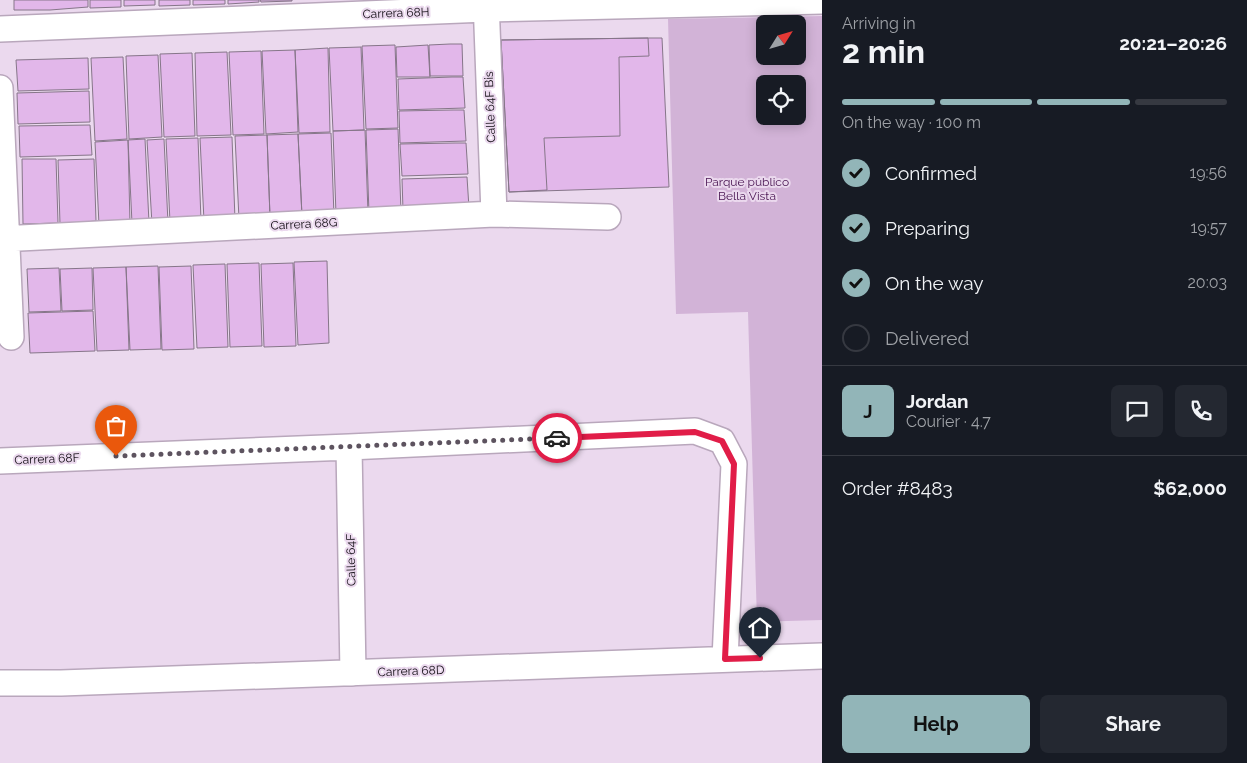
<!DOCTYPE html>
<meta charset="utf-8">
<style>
body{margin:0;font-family:Raleway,sans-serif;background:#242831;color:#f1f3f6;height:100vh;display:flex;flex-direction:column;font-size:19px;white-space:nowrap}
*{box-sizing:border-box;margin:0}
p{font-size:16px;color:#9ea1a6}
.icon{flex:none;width:28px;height:28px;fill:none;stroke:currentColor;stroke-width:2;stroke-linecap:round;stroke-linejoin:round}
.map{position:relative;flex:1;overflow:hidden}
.details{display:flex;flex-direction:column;background:#171b24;width:425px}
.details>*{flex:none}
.needle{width:32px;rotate:53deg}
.fabs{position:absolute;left:756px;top:15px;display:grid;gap:10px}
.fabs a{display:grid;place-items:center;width:50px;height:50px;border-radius:8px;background:#171b24;box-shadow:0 2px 12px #0003;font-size:25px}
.pin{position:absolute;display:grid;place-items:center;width:42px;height:42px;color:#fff;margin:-51px -21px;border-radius:50% 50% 50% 0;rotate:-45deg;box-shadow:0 0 5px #0007}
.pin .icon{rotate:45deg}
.courier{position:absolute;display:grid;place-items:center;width:50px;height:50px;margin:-25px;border:4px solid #e11d48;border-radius:50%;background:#fff;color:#222;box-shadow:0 1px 6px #0007}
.overview em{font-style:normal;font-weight:700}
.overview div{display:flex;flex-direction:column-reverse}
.overview{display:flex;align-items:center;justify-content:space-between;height:85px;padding:0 20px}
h1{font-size:32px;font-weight:700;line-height:38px}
.bar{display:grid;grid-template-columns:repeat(4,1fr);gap:8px 5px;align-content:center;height:60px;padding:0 20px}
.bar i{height:6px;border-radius:4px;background:#363941}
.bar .selected{background:#92b5b8}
.bar p{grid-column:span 4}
.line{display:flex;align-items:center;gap:12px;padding:0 20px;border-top:1px solid #363941}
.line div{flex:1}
.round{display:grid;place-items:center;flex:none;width:52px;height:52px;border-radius:8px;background:#242831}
ol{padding:0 20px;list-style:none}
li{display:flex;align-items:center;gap:15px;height:55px}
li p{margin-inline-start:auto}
li .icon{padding:5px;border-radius:50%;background:#92b5b8;color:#111;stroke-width:4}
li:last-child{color:#9ea1a6}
li i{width:28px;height:28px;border:2px solid #363941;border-radius:50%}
.action{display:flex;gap:10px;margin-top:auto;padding:10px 20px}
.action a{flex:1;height:58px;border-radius:8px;background:#92b5b8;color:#111;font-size:20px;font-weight:700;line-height:58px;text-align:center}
.action a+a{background:#242831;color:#f1f3f6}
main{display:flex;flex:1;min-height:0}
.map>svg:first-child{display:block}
.green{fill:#d2b3d7;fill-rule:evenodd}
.building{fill:#e2b7ea;stroke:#867689}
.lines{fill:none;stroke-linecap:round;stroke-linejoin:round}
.minor-casing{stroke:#b9a7bc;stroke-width:28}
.minor{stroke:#fff;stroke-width:25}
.done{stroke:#5d535f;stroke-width:5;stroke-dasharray:0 9}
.route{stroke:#e11d48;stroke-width:6}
.labels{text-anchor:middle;stroke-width:4;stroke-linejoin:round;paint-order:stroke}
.street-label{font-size:12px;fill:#100b12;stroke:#ebd9ee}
.park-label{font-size:12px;fill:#471250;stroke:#ebd9ee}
</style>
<main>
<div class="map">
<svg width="822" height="763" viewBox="0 0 822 763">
<rect width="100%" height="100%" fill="#ebd9ee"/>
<path class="green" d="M822,16v604l-65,2 -9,-310 -72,2 -8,-295zM765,24h33v32h-33zM765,84h33v32h-33z"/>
<path class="building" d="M14,0h74v7l-38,3h-36z
M90,0h31v7l-31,1z
M124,0h31v5l-31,1z
M159,0h31v5l-31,1z
M193,0h32v4l-32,1z
M228,0h31v2l-31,2z
M260,0h32v1l-31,1z
M648,38l1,18 -30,1 1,79 -76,2 3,52 -38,2 -8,-152z
M648,38h14l7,149 -160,5 -8,-152z
M450,44h12l1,32h-33l-1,-31z
M395,45l3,83 -32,1 -4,-83z
M428,45l2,32h-33l-1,-30z
M361,47l3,83 -31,1 -4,-83z
M328,48l2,84 -31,1 -4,-83z
M295,50l3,82 -32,2 -4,-83z
M261,51l3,83 -31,1 -4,-83z
M227,52l4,83 -34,1 -2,-83z
M192,53l3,83 -31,1 -4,-83z
M158,55l4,82 -33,2 -3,-83z
M123,57l4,82 -32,2 -4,-83z
M88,58l1,31 -71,2 -2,-31z
M452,77h11l2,31 -66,2 -1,-31z
M89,91l1,31 -72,2 -1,-31z
M453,110h11l2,31 -66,2 -1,-32z
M90,125l2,30 -72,2 -1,-31z
M398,129l3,83 -32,1 -3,-83z
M365,130l3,83 -32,1 -3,-83z
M331,133l3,83h-32l-4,-82z
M298,134l4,82 -32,1 -3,-82z
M267,135l3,82 -31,2 -4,-83z
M232,137l3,83 -31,1 -4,-83z
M198,138l3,83 -31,1 -4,-83z
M145,139l4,84h-17l-4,-83z
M164,139l4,84 -16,1 -5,-84z
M128,140l2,84 -31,1 -4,-83z
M455,143h11l2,31 -66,2 -2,-32z
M22,159h34l2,64 -35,1z
M94,159l2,62 -36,3 -2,-64z
M467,177l2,31 -66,2 -1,-31z
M327,261l2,82 -31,2 -4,-83z
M259,263l3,83 -32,1 -3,-83z
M293,263l3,83 -32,1 -3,-83z
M225,264l3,83 -31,1 -4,-83z
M158,266l3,83 -31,1 -4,-83z
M191,266l3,83 -32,1 -3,-83z
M126,267l3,83 -32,1 -4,-83z
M59,268l2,43 -32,1 -2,-43z
M92,268l1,42 -31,1 -2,-42z
M93,311l2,40 -65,2 -2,-40z"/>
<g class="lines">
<defs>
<path id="minor" d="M486,0l8,214
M0,29l486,-20 336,-8
M0,88l11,249
M0,239l494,-25 114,3
M349,447l4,226
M0,461l349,-14 346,-16 27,10 12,23 -9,195
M0,683h61l761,-27"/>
</defs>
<use href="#minor" class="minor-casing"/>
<use href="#minor" class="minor"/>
</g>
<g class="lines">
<path class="done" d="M116,456l441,-18"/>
<path class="route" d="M557,438l138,-6 27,9 12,23 -9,195 35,-1"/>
</g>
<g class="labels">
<g class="street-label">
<text transform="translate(396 13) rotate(-2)" y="4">Carrera 68H</text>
<text transform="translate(490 107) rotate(-92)" y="4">Calle 64F Bis</text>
<text transform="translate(304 224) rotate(-3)" y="4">Carrera 68G</text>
<text transform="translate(47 459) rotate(-2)" y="4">Carrera 68F</text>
<text transform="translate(351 560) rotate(-91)" y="4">Calle 64F</text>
<text transform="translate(411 671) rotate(-2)" y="4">Carrera 68D</text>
</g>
<g class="park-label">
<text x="747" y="186">Parque público<tspan x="747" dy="14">Bella Vista</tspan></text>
</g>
</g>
</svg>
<div class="fabs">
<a><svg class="needle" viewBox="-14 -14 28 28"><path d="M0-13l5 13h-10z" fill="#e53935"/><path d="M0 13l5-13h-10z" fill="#9ea1a6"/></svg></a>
<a><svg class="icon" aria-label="locate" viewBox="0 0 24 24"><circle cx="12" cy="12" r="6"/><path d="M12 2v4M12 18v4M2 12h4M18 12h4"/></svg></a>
</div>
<div class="pin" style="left:116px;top:456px;background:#ea580c"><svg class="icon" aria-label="bag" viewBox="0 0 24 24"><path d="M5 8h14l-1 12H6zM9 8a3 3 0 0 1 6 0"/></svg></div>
<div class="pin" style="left:760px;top:658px;background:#1f2937"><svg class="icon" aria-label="home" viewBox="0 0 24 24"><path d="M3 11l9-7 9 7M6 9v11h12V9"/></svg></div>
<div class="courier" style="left:557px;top:438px"><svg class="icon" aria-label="car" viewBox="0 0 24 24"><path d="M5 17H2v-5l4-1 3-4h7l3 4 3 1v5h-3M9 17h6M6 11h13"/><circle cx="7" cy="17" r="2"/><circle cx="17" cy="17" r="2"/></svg></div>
</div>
<section class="details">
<div class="overview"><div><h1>2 min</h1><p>Arriving in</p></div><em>20:21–20:26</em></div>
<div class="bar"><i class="selected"></i><i class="selected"></i><i class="selected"></i><i></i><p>On the way · 100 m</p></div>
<ol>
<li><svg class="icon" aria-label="check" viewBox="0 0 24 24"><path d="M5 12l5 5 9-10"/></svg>Confirmed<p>19:56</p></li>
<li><svg class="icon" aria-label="check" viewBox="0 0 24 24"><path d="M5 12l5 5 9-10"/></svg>Preparing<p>19:57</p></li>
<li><svg class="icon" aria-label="check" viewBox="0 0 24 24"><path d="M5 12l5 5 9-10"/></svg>On the way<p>20:03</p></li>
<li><i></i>Delivered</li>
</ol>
<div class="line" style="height:90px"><b class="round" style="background:#92b5b8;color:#111">J</b><div><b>Jordan</b><p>Courier · 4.7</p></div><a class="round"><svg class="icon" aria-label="chat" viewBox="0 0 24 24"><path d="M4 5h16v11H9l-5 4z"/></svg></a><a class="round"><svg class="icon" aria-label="phone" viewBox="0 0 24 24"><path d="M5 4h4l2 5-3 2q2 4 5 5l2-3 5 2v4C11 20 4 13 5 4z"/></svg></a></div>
<div class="line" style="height:65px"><div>Order #8483</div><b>$62,000</b></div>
<div class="action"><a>Help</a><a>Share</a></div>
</section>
</main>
